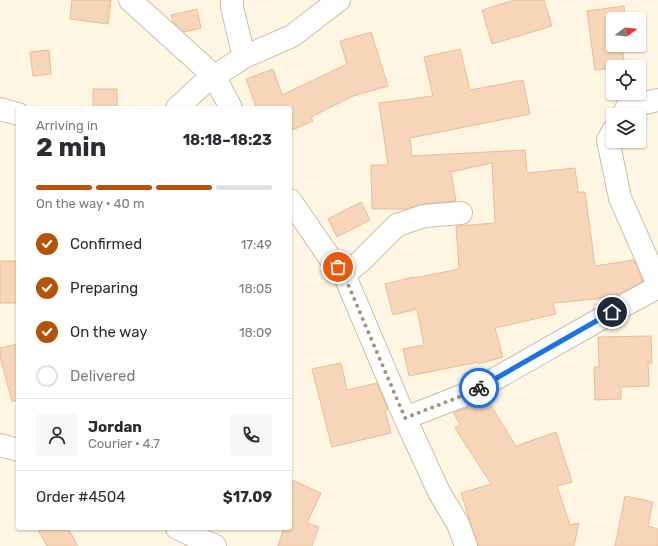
<!DOCTYPE html>
<meta charset="utf-8">
<style>
body{margin:0;font-family:Rubik,sans-serif;background:#f7f7f7;color:#2b2b33;height:100vh;display:flex;flex-direction:column;font-size:15px;white-space:nowrap}
*{box-sizing:border-box;margin:0}
p{font-size:13px;color:#7c7c81}
.icon{flex:none;width:22px;height:22px;fill:none;stroke:currentColor;stroke-width:2;stroke-linecap:round;stroke-linejoin:round}
.map{position:relative;flex:1;overflow:hidden}
.side{position:absolute;left:16px;top:106px;width:276px;height:424px;display:flex;flex-direction:column;background:#fff;border-radius:4px;box-shadow:0 1px 3px #0004}
.side>*{flex:none}
.needle{width:26px;rotate:74deg}
.tools{position:absolute;left:606px;top:12px;display:grid;gap:8px}
.tools a{display:grid;place-items:center;width:40px;height:40px;border-radius:4px;background:#fff;box-shadow:0 1px 3px #0004;font-size:20px}
.pin{position:absolute;display:grid;place-items:center;width:34px;height:34px;color:#fff;margin:-17px;border:2px solid #fff;border-radius:50%;box-shadow:0 1px 4px #0007}
.courier{position:absolute;display:grid;place-items:center;width:40px;height:40px;margin:-20px;border:3px solid #1a73e8;border-radius:50%;background:#fff;color:#222;box-shadow:0 1px 5px #0007}
.headline em{font-style:normal;font-weight:700}
.headline div{display:flex;flex-direction:column-reverse}
.headline{display:flex;align-items:center;justify-content:space-between;height:68px;padding:0 20px}
h1{font-size:26px;font-weight:700;line-height:30px}
.bar{display:grid;grid-template-columns:repeat(4,1fr);gap:6px 4px;align-content:center;height:48px;padding:0 20px}
.bar i{height:5px;border-radius:3px;background:#e1e1e2}
.bar .selected{background:#b45309}
.bar p{grid-column:span 4}
.line{display:flex;align-items:center;gap:10px;padding:0 20px;border-top:1px solid #e1e1e2}
.line div{flex:1}
.round{display:grid;place-items:center;flex:none;width:42px;height:42px;border-radius:4px;background:#f7f7f7}
ol{padding:0 20px;list-style:none}
li{display:flex;align-items:center;gap:12px;height:44px}
li p{margin-inline-start:auto}
li .icon{padding:4px;border-radius:50%;background:#b45309;color:#fff;stroke-width:4}
li:last-child{color:#7c7c81}
li i{width:22px;height:22px;border:2px solid #e1e1e2;border-radius:50%}
.map>svg:first-child{display:block}
.building{fill:#f6d5b9;stroke:#eabc97}
.lines{fill:none;stroke-linecap:round;stroke-linejoin:round}
.minor-casing{stroke:#d0bda9;stroke-width:24}
.minor{stroke:#fff;stroke-width:22}
.done{stroke:#a8927e;stroke-width:4;stroke-dasharray:0 7.2}
.route{stroke:#1a73e8;stroke-width:5}
</style>
<div class="map">
<svg width="658" height="546" viewBox="0 0 658 546">
<rect width="100%" height="100%" fill="#fef5e3"/>
<path class="building" d="M72,0h39l-3,24 -38,-5z
M514,0h30l8,26 -60,18 -10,-34z
M624,6l1,10 8,-2 1,5h-21v26h16l-7,1 3,21 -30,3 -8,-59z
M197,9l4,19 -17,4 -11,-10 -2,-7z
M371,32l17,54 -35,10 -42,21 2,4 -23,10v-23h-36l2,-1 -10,-28 27,-10 9,26 65,-31 -7,-23z
M460,49l10,41 53,-10 7,34 -120,24 2,18 113,-6 2,23 48,-5 3,24h7l10,74 39,-6 9,21 -24,13 -23,5 -43,4 3,11 -61,14 8,29 -25,7v-2l-69,14 -6,-27 21,-4 -7,-36 -24,6 -8,-31 29,-7 1,1 44,-9 -3,-43 39,-3 -3,-60 -41,9 5,29 -33,3 -16,5h-35l-1,-44h17l-9,-62 54,-7 -9,-39z
M49,50l2,24 -18,2 -3,-24z
M93,89h24v19h-24z
M361,202l9,18 -33,17 -9,-18z
M0,261h18v42h-18z
M651,336l1,27h-4l1,23 -28,1v12l-26,1 -1,-33h5l-1,-30z
M18,344v57h-6l-12,-44v-9z
M341,363l6,27 30,-7 11,27h-3l6,23 -59,14 -20,-78z
M486,398l30,48 40,-14 16,50 -15,4 13,39 9,-2 -5,23h-96l-17,-53 30,-9 -36,-56 5,-4 -7,-11 24,-9z
M290,479l31,14 -14,30 12,4 -7,19h-34l6,-18h6z
M625,496l28,6 -5,24 10,3v17h-43z
M37,528h31l10,18h-31z"/>
<g class="lines">
<defs>
<path id="minor" d="M130,0l84,76 17,32
M232,0v7l12,50
M177,108l26,-24 41,-27 48,-21 47,-36
M0,109l18,5
M623,115l4,-8 31,-7
M613,131l-5,9 12,58 38,86
M290,200l40,58 14,16 61,144 34,74 19,32 8,22
M344,274l16,-12 37,-37 27,-9 37,-3
M405,418l67,-26 153,-87 33,-18
M0,445l18,5
M177,528l38,18"/>
</defs>
<use href="#minor" class="minor-casing"/>
<use href="#minor" class="minor"/>
</g>
<g class="lines">
<path class="done" d="M338,267l9,15 58,136 67,-26 7,-4"/>
<path class="route" d="M479,388l133,-76"/>
</g>
</svg>
<div class="tools">
<a><svg class="needle" viewBox="-14 -14 28 28"><path d="M0-13l5 13h-10z" fill="#e53935"/><path d="M0 13l5-13h-10z" fill="#7c7c81"/></svg></a>
<a><svg class="icon" aria-label="locate" viewBox="0 0 24 24"><circle cx="12" cy="12" r="6"/><path d="M12 2v4M12 18v4M2 12h4M18 12h4"/></svg></a>
<a><svg class="icon" aria-label="layers" viewBox="0 0 24 24"><path d="M12 4l9 5-9 5-9-5zM3 14l9 5 9-5"/></svg></a>
</div>
<div class="pin" style="left:338px;top:267px;background:#ea580c"><svg class="icon" aria-label="bag" viewBox="0 0 24 24"><path d="M5 8h14l-1 12H6zM9 8a3 3 0 0 1 6 0"/></svg></div>
<div class="pin" style="left:612px;top:312px;background:#1f2937"><svg class="icon" aria-label="home" viewBox="0 0 24 24"><path d="M3 11l9-7 9 7M6 9v11h12V9"/></svg></div>
<div class="courier" style="left:479px;top:388px"><svg class="icon" aria-label="bike" viewBox="0 0 24 24"><circle cx="6" cy="16" r="4"/><circle cx="18" cy="16" r="4"/><path d="M6 16l4-8h5l3 8M10 8l3 8H6M13 5h3"/></svg></div>
<section class="side">
<div class="headline"><div><h1>2 min</h1><p>Arriving in</p></div><em>18:18–18:23</em></div>
<div class="bar"><i class="selected"></i><i class="selected"></i><i class="selected"></i><i></i><p>On the way · 40 m</p></div>
<ol>
<li><svg class="icon" aria-label="check" viewBox="0 0 24 24"><path d="M5 12l5 5 9-10"/></svg>Confirmed<p>17:49</p></li>
<li><svg class="icon" aria-label="check" viewBox="0 0 24 24"><path d="M5 12l5 5 9-10"/></svg>Preparing<p>18:05</p></li>
<li><svg class="icon" aria-label="check" viewBox="0 0 24 24"><path d="M5 12l5 5 9-10"/></svg>On the way<p>18:09</p></li>
<li><i></i>Delivered</li>
</ol>
<div class="line" style="height:72px"><a class="round"><svg class="icon" aria-label="person" viewBox="0 0 24 24"><circle cx="12" cy="8" r="4"/><path d="M4 21q1-7 8-7t8 7"/></svg></a><div><b>Jordan</b><p>Courier · 4.7</p></div><a class="round"><svg class="icon" aria-label="phone" viewBox="0 0 24 24"><path d="M5 4h4l2 5-3 2q2 4 5 5l2-3 5 2v4C11 20 4 13 5 4z"/></svg></a></div>
<div class="line" style="height:52px"><div>Order #4504</div><b>$17.09</b></div>
</section>
</div>
